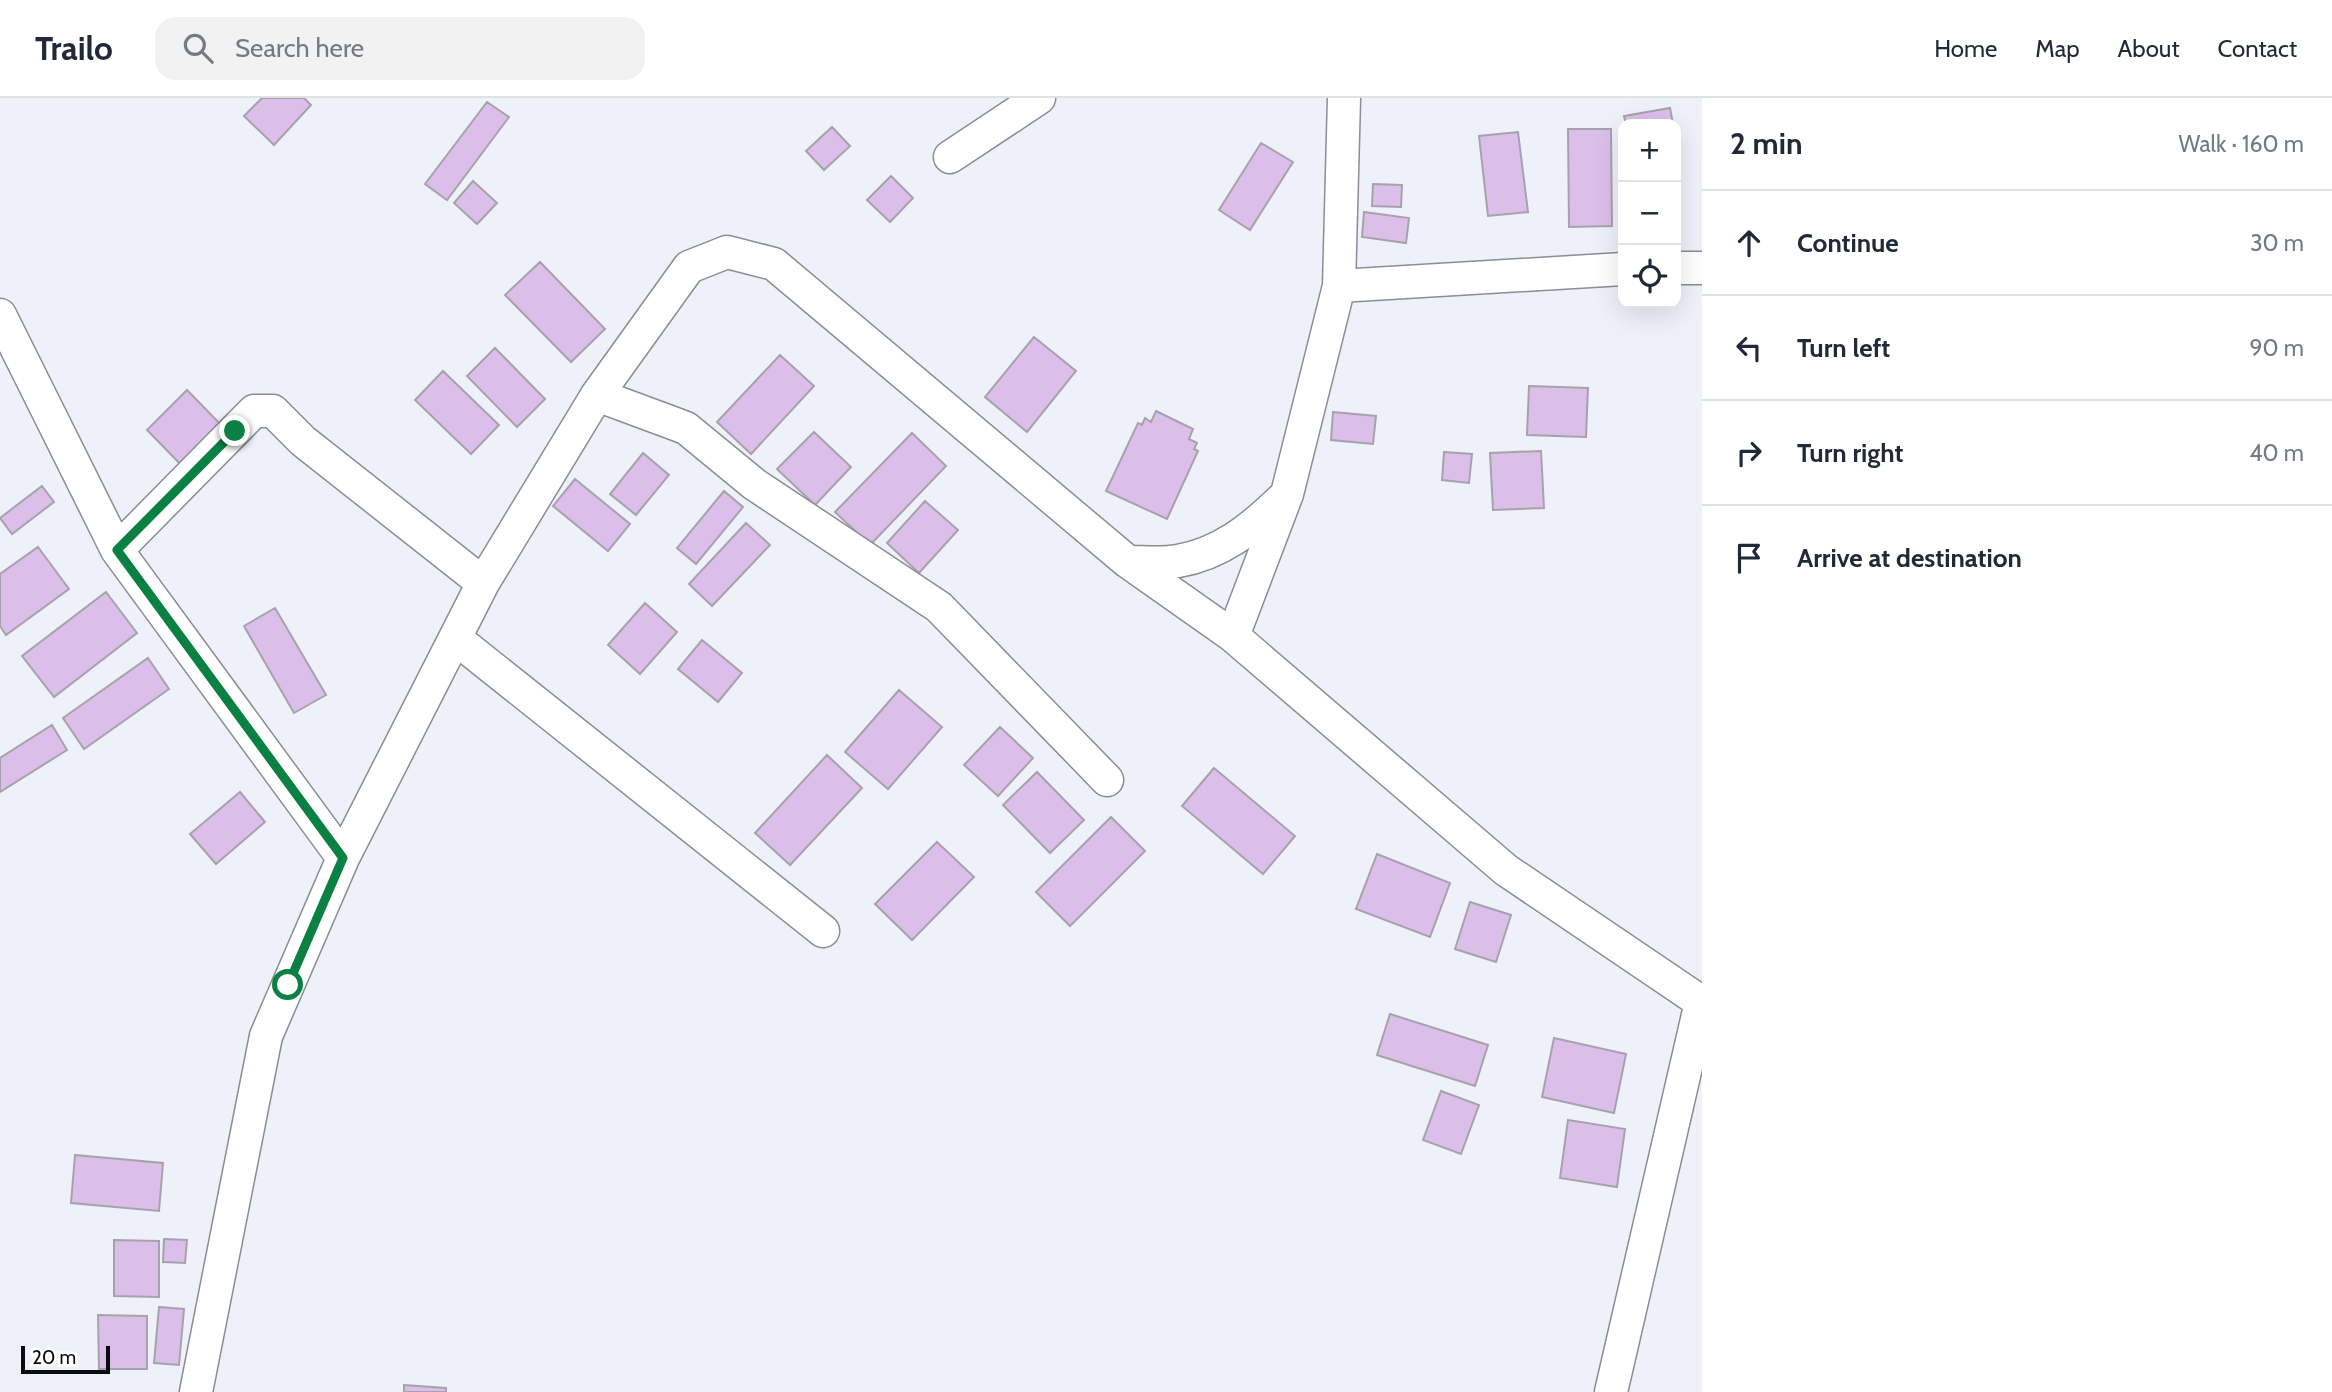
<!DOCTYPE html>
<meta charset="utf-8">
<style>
:root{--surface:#fff;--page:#f2f2f3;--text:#1f2937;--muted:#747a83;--line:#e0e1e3}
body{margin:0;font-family:Cabin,sans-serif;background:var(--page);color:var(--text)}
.controls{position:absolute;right:21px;top:21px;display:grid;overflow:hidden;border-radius:14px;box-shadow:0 7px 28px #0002}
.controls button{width:63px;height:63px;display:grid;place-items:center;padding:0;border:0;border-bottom:2px solid var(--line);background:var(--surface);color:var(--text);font:35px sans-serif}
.scale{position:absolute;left:21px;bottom:18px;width:89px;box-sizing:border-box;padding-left:7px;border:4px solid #0a0b0e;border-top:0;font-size:19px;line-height:24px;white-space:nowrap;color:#0a0b0e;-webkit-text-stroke:5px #fefefe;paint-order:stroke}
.stop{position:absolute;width:21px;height:21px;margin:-16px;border:5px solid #0b8043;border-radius:50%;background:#fff}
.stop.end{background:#0b8043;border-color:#fff;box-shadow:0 2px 7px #0008}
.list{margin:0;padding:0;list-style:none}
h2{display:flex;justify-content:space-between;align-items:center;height:91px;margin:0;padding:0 28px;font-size:30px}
h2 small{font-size:23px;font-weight:400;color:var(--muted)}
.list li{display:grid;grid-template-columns:46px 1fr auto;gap:21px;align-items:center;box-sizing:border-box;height:105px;padding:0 28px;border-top:2px solid var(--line)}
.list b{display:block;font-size:26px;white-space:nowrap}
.list em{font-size:23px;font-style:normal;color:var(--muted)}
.icon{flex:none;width:38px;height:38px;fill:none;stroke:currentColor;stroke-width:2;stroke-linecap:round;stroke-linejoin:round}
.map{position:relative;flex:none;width:1702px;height:1294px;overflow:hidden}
header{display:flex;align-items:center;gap:42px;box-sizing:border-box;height:98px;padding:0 35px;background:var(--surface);border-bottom:2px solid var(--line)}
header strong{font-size:33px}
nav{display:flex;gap:38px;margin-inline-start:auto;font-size:24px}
.search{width:490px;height:63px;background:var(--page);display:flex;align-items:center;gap:18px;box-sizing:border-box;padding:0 24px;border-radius:21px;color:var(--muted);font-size:26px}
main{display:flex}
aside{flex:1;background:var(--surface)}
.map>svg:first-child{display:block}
.building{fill:#dcbeea;stroke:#a7a2aa;stroke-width:2}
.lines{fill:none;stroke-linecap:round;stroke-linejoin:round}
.minor-casing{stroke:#8a8d95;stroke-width:35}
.minor{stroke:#fff;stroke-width:32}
.route{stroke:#0b8043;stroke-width:9}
</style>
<header>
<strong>Trailo</strong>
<div class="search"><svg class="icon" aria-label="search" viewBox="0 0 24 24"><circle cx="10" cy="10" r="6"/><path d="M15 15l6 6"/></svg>Search here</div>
<nav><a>Home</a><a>Map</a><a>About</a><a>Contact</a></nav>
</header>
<main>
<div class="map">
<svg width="1702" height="1294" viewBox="0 0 1702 1294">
<rect width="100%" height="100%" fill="#eef1fa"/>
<!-- building -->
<path class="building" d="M262,0h42l7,7 -37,40 -30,-29z
M487,4l22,15 -62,83 -22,-16z
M1670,10l3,16h-47l-2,-8z
M832,29l18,19 -26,24 -18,-19z
M1568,31h43l1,97 -43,1z
M1518,34l10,80 -40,4 -9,-80z
M1261,45l32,19 -43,68 -31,-20z
M891,78l22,22 -23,24 -23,-22z
M473,83l24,22 -20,21 -23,-21z
M1373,86l29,1 -1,22 -29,-1z
M1364,114l45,6 -3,25 -44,-6z
M540,164l65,67 -34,33 -66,-67z
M1034,239l42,34 -49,61 -42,-35z
M495,250l50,51 -28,28 -50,-51z
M780,257l34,31 -63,68 -34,-32z
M443,273l56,54 -28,29 -56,-54z
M1529,288l59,2 -2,49 -59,-2z
M187,292l41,42 -40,40 -41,-42z
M1156,313l37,18 -4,10 8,4 -3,6 4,2 -31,68 -61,-28 32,-68 4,2 3,-7 6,4z
M1333,314l43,4 -3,28 -42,-4z
M814,334l37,35 -36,38 -38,-36z
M912,335l34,33 -76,79 -35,-33z
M1541,353l3,57 -51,2 -3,-57z
M1444,354l28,2 -3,29 -27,-3z
M643,355l26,22 -33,40 -26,-21z
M575,381l55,45 -22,27 -55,-45z
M42,388l12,16 -42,32 -12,-16z
M724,393l19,16 -47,57 -19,-16z
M925,403l33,29 -39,43 -32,-30z
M746,425l24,22 -58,61 -23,-22z
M38,449l31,42 -63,46 -6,-9v-52z
M106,494l31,41 -83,64 -32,-41z
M645,505l32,29 -37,42 -32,-29z
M275,510l51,87 -32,18 -50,-87z
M702,542l40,33 -24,29 -40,-33z
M148,560l21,31 -85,60 -21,-31z
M899,592l43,37 -54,62 -43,-37z
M52,627l15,25 -67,42v-34z
M1000,629l33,31 -35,38 -34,-31z
M827,657l35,33 -72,77 -35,-32z
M1214,670l81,68 -32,38 -81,-68z
M1037,674l47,48 -34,33 -47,-48z
M240,694l25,30 -49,42 -26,-30z
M1111,719l34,34 -75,75 -34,-34z
M937,744l37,35 -62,63 -37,-36z
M1377,756l73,29 -20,54 -74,-28z
M1470,804l41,13 -15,47 -41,-13z
M1390,916l98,31 -13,41 -98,-31z
M1554,940l72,16 -12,59 -72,-16z
M1441,993l38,14 -18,49 -38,-14z
M1568,1022l57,9 -8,58 -57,-9z
M75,1057l88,8 -4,48 -88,-8z
M164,1141l23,1 -2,23 -22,-1z
M114,1142l45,1v56l-45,-1z
M159,1209l25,2 -5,56 -25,-2z
M98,1217l49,1v53h-48z
M404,1287l42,3v4h-42z"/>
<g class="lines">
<!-- minor casing -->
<g class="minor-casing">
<path id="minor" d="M950,59l89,-59
M1676,170h26
M1339,188l284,-17
M0,217l117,235 226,308
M597,297l89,33 68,56 185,123 168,173
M117,452l137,-139h19l30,30 180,142
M1128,464c16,0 34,2 50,-1 42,-7 73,-32 103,-61
M1233,538l54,-142 52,-208 5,-188
M455,540l368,293
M196,1294l70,-356 77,-178 140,-275 114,-188 92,-128 38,-15 47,12 354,298 105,74 273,234 195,132 -90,390"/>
</g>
<!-- minor -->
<use href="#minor" class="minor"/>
</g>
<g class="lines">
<!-- route -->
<path class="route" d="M235,333l-118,119 226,308 -55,127"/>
</g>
</svg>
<div class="controls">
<button>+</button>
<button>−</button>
<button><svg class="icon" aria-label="locate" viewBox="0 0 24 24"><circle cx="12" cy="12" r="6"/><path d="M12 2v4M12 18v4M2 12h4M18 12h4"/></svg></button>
</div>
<div class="scale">20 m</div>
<div class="stop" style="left:288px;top:887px"></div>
<div class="stop end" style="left:235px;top:333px"></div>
</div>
<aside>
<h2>2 min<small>Walk · 160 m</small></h2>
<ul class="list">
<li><svg class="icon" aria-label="ahead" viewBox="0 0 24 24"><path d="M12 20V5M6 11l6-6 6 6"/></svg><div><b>Continue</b></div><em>30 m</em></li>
<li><svg class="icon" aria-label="left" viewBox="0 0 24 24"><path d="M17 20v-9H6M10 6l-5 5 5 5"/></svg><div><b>Turn left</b></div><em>90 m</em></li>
<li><svg class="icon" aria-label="right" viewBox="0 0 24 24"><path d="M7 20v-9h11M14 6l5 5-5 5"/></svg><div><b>Turn right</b></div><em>40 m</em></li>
<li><svg class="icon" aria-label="arrive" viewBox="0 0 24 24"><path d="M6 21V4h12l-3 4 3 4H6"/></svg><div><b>Arrive at destination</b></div></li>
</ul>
</aside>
</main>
